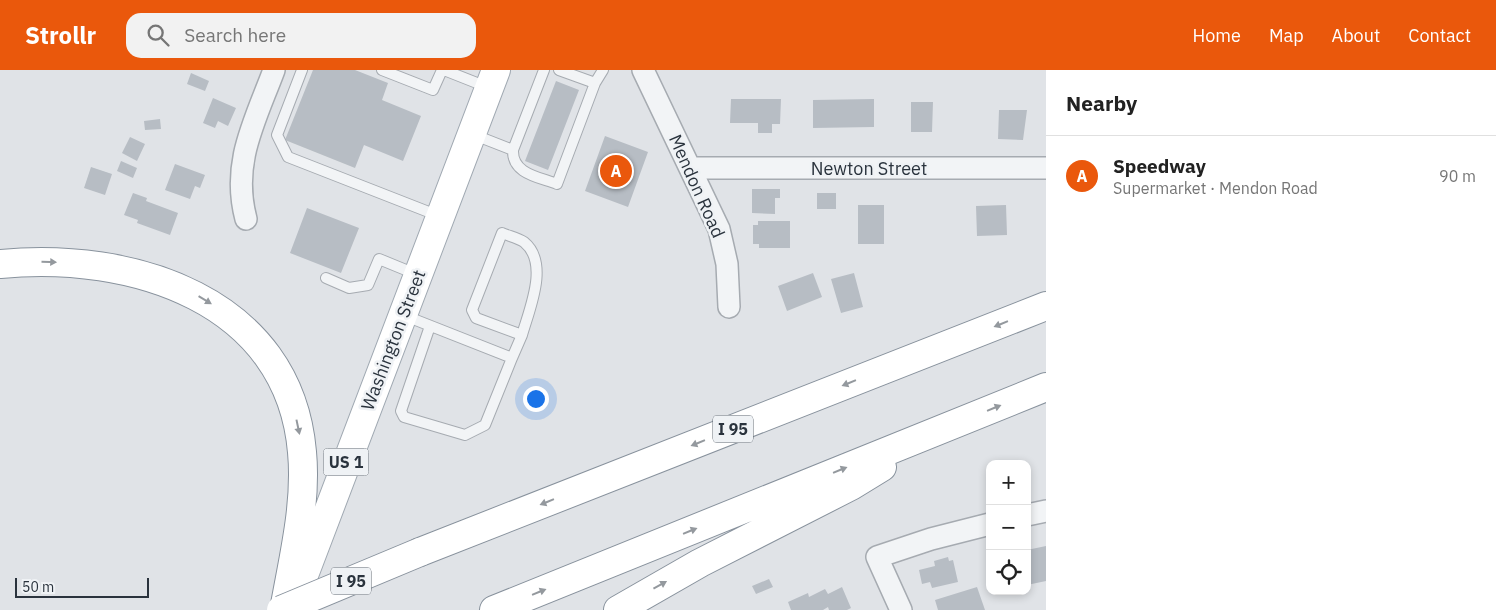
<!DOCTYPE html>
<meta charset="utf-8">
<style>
:root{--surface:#fff;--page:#f2f2f2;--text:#222;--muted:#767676;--line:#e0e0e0;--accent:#ea580c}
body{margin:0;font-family:"IBM Plex Sans",sans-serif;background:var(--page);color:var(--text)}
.controls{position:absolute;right:15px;bottom:15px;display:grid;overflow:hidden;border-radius:10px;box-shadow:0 2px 8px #0003}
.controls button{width:45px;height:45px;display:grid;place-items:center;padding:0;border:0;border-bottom:1px solid var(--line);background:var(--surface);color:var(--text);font:25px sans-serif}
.scale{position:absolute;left:15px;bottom:12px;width:134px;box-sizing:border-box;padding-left:5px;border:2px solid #2a333d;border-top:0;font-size:14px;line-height:18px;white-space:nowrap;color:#2a333d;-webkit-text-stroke:4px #eff2f5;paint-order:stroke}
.you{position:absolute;left:535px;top:328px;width:18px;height:18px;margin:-12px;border:4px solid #fff;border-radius:50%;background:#1a73e8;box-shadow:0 0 0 8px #1a73e833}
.badge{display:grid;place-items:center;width:32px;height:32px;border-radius:50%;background:var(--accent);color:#fff;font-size:16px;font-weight:700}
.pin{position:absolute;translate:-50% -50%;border:2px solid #fff;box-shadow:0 1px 5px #0006}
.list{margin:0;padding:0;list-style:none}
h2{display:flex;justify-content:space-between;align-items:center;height:65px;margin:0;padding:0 20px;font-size:21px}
h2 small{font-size:16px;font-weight:400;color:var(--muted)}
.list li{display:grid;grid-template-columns:32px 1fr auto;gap:15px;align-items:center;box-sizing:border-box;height:80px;padding:0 20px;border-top:1px solid var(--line)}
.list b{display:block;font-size:19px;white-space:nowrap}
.list p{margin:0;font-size:16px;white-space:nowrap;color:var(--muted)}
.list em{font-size:16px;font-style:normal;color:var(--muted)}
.icon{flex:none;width:28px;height:28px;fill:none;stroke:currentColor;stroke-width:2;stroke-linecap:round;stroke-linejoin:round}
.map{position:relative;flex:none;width:1046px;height:540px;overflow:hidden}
header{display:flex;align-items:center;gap:30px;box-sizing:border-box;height:70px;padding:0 25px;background:var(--accent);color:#fff}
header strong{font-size:24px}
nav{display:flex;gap:28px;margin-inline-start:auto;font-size:18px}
.search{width:350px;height:45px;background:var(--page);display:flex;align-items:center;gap:12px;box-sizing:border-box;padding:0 18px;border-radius:15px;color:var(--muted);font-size:19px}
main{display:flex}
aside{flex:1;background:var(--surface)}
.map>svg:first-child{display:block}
.building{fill:#b7bdc4}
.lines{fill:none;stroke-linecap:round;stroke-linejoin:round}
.service-casing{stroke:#a6abb1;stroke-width:12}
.minor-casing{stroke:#a6abb1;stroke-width:24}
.primary-casing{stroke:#a0a9b2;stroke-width:30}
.motorway-casing{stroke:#88929d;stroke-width:30}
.service{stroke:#f2f4f6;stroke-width:10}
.minor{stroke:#f2f4f6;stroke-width:21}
.primary{stroke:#fff;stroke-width:28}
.motorway{stroke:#fff;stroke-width:28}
.motorway-bridge-casing{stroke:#88929d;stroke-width:30;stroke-linecap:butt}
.motorway-bridge{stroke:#fff;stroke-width:28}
.oneway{fill:#94999e}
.labels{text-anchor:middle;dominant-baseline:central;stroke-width:5;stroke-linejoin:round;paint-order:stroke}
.shield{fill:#eff2f5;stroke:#656c74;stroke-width:1}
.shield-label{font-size:16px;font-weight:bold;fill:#2a333d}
.street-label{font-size:18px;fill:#2a333d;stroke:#eff2f5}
</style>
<header>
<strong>Strollr</strong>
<div class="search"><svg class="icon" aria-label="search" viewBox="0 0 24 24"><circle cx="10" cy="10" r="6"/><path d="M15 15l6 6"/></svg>Search here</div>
<nav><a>Home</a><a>Map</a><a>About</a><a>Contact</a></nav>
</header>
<main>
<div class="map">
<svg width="1046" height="540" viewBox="0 0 1046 540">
<rect width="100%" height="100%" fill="#e0e3e7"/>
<!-- building -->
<path class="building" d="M313,0h42l33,13 -6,17 39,16 -18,45 -39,-16 -9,23 -70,-28z
M191,3l18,8 -4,10 -18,-7z
M556,11l23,9 -31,80 -23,-9z
M213,28l23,10 -8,18 -10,-5 -3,7 -12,-5z
M731,29h50l-1,25h-8v9h-14v-10h-28z
M874,29v28l-61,1v-28z
M911,32h22l-1,30h-21z
M999,40h28l-4,30 -25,-1z
M160,49l1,10 -16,1 -1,-9z
M605,66l43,16 -20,55 -43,-16z
M130,67l15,7 -8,17 -15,-8z
M121,91l16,7 -4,10 -16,-7z
M175,94l30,11 -5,13 -5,-2 -5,13 -25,-9z
M91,97l21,7 -7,21 -21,-7z
M752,119h28v9h-5v16l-23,-1z
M133,123l14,5 -1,3 32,12 -8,22 -33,-12 1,-3 -14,-5z
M817,123h19v16h-19z
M858,135h26v39h-26z
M1006,135l1,30 -30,1 -1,-30z
M307,138l52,20 -18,45 -51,-20z
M758,151h32v27h-31v-4h-6v-19h5z
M813,203l9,24 -35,14 -9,-25z
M854,203l9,34 -22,6 -10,-34z
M1046,476v35l-19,4v-35z
M948,487l1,4 4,-1 5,22 -26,6 -2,-6 -8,2 -3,-14 16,-4 -1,-5z
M769,509l4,8 -17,7 -4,-8z
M842,517l9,21 -4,2h-18l-1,-3 -5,3h-32l-3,-8 20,-9 1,4 16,-8 3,5z
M977,517l8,23h-47l-3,-10z"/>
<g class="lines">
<!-- service casing -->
<g class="service-casing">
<path id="service" d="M302,0l-25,65 11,22 151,59
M382,0l51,20 9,-20
M444,0l43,17
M559,0l36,13 8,-13
M472,64l41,16 31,-80
M513,80c-1,24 26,27 44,34l38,-101
M326,208l23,10 19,-3 11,-26 39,16
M403,245l109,43 10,-23 -46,-17 -4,-8 30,-77c7,3 16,5 22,9 26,21 5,68 -2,93
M430,256l-29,85 3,6 61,18 20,-10 27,-67"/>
</g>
<!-- minor casing -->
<g class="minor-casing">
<path id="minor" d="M643,0l76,159 8,35 2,43
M691,98h355
M246,149c-15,-56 9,-98 28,-149
M1027,445l19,-4
M901,540l-24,-53 54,-18 59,-15"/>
</g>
<!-- primary casing -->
<g class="primary-casing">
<path id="primary" d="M293,534l203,-534"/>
</g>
<!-- motorway casing -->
<g class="motorway-casing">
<path id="motorway" d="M0,194c131,-13 289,35 302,188 5,52 -9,107 -18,158
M420,482l626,-246
M494,540l552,-223
M618,540l82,-47 151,-77 31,-19"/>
</g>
<!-- service -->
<use href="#service" class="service"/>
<!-- minor -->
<use href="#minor" class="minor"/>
<!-- primary -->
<use href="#primary" class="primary"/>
<!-- motorway -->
<use href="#motorway" class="motorway"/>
<!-- motorway-bridge casing -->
<g class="motorway-bridge-casing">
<path id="motorway-bridge" d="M281,540l139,-58"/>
</g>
<!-- motorway-bridge -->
<use href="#motorway-bridge" class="motorway-bridge"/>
</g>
<!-- one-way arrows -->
<defs><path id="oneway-solid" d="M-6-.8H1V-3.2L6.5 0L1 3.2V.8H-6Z" transform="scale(1.25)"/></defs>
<g class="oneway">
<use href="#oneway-solid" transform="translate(49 192) rotate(2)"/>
<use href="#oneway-solid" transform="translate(205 230) rotate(31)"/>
<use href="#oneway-solid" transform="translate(1001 254) rotate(158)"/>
<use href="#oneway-solid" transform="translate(849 313) rotate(158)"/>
<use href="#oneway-solid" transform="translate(994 338) rotate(-22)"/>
<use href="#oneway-solid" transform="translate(298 357) rotate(78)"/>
<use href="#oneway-solid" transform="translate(698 373) rotate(158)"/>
<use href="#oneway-solid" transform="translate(840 400) rotate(-22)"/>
<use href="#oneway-solid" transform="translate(547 432) rotate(158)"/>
<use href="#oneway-solid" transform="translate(690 461) rotate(-22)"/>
<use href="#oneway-solid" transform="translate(660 515) rotate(-29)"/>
<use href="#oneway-solid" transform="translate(539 522) rotate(-22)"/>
</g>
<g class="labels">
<!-- shield labels -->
<g class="shield">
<rect x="713" y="345.5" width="40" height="27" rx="4"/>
<rect x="323.5" y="378.5" width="45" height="27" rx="4"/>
<rect x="331" y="497.5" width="40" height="27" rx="4"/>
</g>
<g class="shield-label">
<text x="733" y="359">I 95</text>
<text x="346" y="392">US 1</text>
<text x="351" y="511">I 95</text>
</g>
<!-- street labels -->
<g class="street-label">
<text x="869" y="98">Newton Street</text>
<text transform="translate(697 116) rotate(66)">Mendon Road</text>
<text transform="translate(393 270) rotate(-69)">Washington Street</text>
</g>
</g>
</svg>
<div class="controls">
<button>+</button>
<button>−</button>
<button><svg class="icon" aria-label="locate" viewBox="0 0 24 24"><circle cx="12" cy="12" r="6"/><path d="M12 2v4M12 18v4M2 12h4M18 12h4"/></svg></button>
</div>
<div class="scale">50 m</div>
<div class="you"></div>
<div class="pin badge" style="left:616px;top:101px">A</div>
</div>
<aside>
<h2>Nearby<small></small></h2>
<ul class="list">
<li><span class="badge">A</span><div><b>Speedway</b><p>Supermarket · Mendon Road</p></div><em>90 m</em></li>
</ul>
</aside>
</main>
